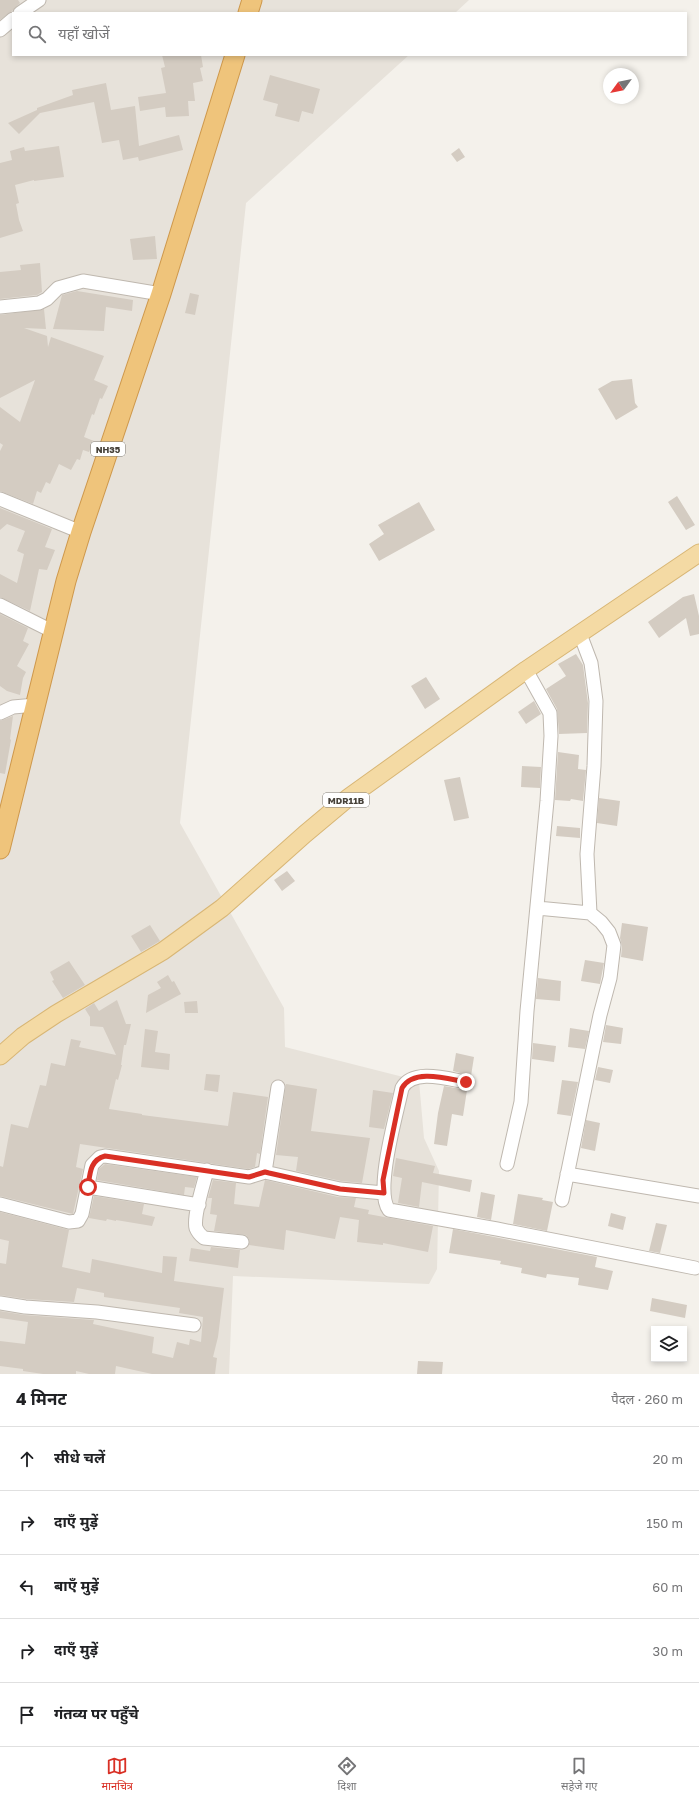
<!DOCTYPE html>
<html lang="hi">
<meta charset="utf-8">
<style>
:root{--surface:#fff;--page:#f6f6f6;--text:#202124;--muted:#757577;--line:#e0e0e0;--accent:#d93025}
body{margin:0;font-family:"Golos Text","Noto Sans Devanagari",sans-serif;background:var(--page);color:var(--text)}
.controls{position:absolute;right:12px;bottom:12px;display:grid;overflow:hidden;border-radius:0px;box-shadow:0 2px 6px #0003}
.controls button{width:36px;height:36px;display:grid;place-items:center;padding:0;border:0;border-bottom:1px solid var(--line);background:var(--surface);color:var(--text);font:20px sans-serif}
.compass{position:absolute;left:603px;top:68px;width:36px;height:36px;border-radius:50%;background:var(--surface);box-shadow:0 2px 6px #0003;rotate:237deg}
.stop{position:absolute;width:12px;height:12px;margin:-9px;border:3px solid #d93025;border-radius:50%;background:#fff}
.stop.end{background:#d93025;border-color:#fff;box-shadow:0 1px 4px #0008}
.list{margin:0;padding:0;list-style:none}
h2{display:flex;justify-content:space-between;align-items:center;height:52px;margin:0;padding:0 16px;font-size:17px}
h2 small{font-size:13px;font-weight:400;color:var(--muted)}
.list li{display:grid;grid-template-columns:26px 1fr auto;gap:12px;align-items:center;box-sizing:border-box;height:64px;padding:0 16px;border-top:1px solid var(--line)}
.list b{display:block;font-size:15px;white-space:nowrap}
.list em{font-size:13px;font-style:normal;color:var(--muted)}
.icon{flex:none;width:22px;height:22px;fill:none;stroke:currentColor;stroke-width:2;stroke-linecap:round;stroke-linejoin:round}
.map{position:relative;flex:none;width:699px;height:1374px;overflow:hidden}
.search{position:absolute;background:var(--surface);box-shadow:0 2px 6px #0003;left:12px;right:12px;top:12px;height:44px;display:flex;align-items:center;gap:10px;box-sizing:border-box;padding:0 14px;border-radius:0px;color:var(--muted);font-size:15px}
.sheet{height:372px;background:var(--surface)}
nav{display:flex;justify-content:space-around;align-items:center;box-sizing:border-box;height:56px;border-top:1px solid var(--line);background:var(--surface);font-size:11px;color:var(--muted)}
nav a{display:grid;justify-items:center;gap:2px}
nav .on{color:var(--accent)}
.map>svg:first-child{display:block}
.residential{fill:#e7e2da}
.building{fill:#d4ccc2}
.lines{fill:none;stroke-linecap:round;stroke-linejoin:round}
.minor-casing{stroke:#bfb8af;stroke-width:15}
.major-casing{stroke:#d8b675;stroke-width:19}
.highway-casing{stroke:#ce984c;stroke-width:21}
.minor{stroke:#fff;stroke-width:13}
.major{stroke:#f4daa4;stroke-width:17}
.highway{stroke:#efc47b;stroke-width:19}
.route{stroke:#d93025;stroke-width:5}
.labels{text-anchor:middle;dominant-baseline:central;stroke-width:3;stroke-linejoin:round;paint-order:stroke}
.shield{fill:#fff;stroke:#7e7b75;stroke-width:1}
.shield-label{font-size:9px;font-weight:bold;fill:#47423a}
</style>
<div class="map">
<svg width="699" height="1374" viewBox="0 0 699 1374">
<rect width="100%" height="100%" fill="#f4f1eb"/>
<!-- residential -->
<path class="residential" d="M0,0h469l-14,13h-442v42h396l-163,148 -66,620 104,185 1,39 134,34 5,57 15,33 -2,98 -8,15 -196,-8 -4,98h-229z"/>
<!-- building -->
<path class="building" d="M0,0h18l2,3 -8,8 -12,9z
M162,55h39l2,12 -3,1 3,13 -10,2 2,18h-7l1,15 -23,1 -1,-10 -25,4 -2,-14 28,-4 -5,-25 4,-1z
M270,75l50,14 -7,25 -11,-3 -3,11 -24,-6 3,-12 -15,-4z
M106,83l5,27 24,-4 4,40 40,-11 4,15 -44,11 -1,-4 -15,3 -4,-20 -17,3 -8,-41 -54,11 -21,21 -11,-11 29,-13v-2l36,-13 -1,-5z
M59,146l5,31 -30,4v-1l-19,5 4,18 -3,1 3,16 4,11 -23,7v-75l12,-3 -2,-9 14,-4 1,4z
M459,148l6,9 -8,5 -6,-8z
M155,236l2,23 -24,1 -3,-21z
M40,263l2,29 -5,3 -37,4v-27l21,-2 -1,-5z
M77,291l56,9 -1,11 -26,-4 -2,24 -51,-2 9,-34z
M190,293l9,2 -4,20 -10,-2z
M44,309l2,20 -22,-1 23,8 1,11 3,-10 53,19 -10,24 14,6 -6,13 -2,-1 -6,17 -2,-1 -8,23 10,4 -5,11 -6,-2 -3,10 -3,-1 -6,11 -12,-6 -9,20 -4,-2 -5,11 -4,-2 -4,13 -33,-13v-40l3,-6 -3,-2v-36l20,15 15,-42 -35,18v-83z
M632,379l3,24 3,4 -22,13 -18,-31 14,-8z
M677,496l18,29 -9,5 -18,-28z
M419,502l16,28 -56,31 -10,-17 15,-10 -6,-9z
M0,508l52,21 -7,18 10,3 -8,20 -8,-1 -9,42 -30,-14v-23l17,9 7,-29 -7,-3 8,-20 -18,-7 -7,6z
M694,594l5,22v18l-9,2 -4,-18 -27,20 -11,-16 35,-25z
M0,614l28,14 -5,13 6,3 -12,22 9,6 -3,6 -3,17 -13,-4 -7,-5z
M576,654l7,11 5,38 -1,30 -28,1 -2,-25 -11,-20 20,-13 -8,-12z
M426,677l14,22 -15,10 -14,-23z
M534,701l7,13 -15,10 -8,-12z
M13,716l-3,23 1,1 -6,34 -5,-1v-52z
M558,752l21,3 -1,14 8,1 -3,31 -12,-2 -1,2 -15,-1z
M522,766l19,1 -1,21 -19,-1z
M460,777l9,41 -15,3 -10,-41z
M599,798l21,3 -3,25 -20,-3z
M557,826l23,2v10l-24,-2z
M287,871l8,10 -13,10 -8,-11z
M622,923l26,4 -5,34 -22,-4 1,-11 -2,-8z
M150,925l10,16 -19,11 -10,-16z
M585,960l19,3 -4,21 -19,-3z
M69,961l16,24 -22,13 -11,-17 2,-1 -4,-8z
M168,975l4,7 2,-1 7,13 -35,19 2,-18 13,-7 -4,-6z
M538,978l23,3 -1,20 -24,-2z
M117,1000l9,24h5l-5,21h-2l-3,20h1l-4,15 -2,-1 -7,30 33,5v1l86,11 5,-34 35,5 -8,57 -3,-1 -2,14 -7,2 -168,-25 -4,23 7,2 -10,45 -73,-18v-30l3,1 8,-43 17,4 12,-43 6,1 5,-23 14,3 6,-27 10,2 -2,6 37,8 -13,-28 -13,-1v-9l-5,-8 9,-6 5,8z
M197,1001l1,12h-13l-1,-11z
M606,1025l17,3 -2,16 -18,-2z
M570,1028l19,3 -4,18 -17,-2z
M145,1029l13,2 -3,21 15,2 -1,16 -28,-3z
M533,1043l23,3 -2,16 -22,-3z
M456,1053l18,4 -3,19 -18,-5z
M598,1067l15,3 -3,13 -15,-3z
M206,1074l14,1 -2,17 -14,-2z
M562,1080l16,2 -7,34 -14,-2z
M286,1084l31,5 -6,42 59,7 -8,45 -21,-2 -45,-10 2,-14 -22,-2z
M444,1086l23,4 -4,26 -11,-2 -5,32 -13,-2 4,-31z
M373,1090l20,3 -9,36 -15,-2z
M586,1120l14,3 -5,28 -14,-3z
M396,1158l39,8 -2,7 39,7 -2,12 -48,-10 -3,25 -21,-4 4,-25 -9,-2z
M105,1164l92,13 -3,11 -9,-1 -1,8 -87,-15 2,-11z
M213,1180l23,3 -2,21 25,3 6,-27 73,17 18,1 -2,9 15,3 -1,4 65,12 -5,26 -45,-9v2l-26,-3 2,-22 -19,-3 -5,22 -49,-9 -2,20 -35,-5v-6l-3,-4 -32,-4 3,-16 -7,-1 2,-16h-4z
M481,1192l14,3 -4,25 -14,-3z
M518,1194l25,4 -1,2 11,2 -6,29 -34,-7z
M94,1196l50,8 -2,10 13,3 -3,9 -36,-6v1l-9,-2 -1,2 -17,-3z
M0,1212l69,18 -7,37 28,6 2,-14 70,14 1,-17 14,1 -3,24 50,7 -6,49 -5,20 4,1 -2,16h-63l-36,-8 -1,8h-26l-13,-3v3h-33l-20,-3v-2l-23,-3v-25l25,3 3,-22 -28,-4v-7l24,4 70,5 -1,4 61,13 -2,16 21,5 4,-16 12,3 1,-6 11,3 2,-25 -24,-4 1,-5 -76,-11v-4l-27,-5 -3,14 -48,-3 -26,-4v-32l6,1 3,-23 -9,-2z
M611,1213l15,4 -3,13 -15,-4z
M656,1223l11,2 -7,28 -11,-2z
M453,1229l144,28 -2,10 18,4 -5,19 -30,-5 1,-7 -32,-4 -1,4 -25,-5 1,-5 -22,-4 1,-3 -52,-8z
M211,1247l29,3 -2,18 -49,-7 2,-13 19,3z
M652,1298l35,7 -2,13 -35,-7z
M418,1361l25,1 -1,12h-25z"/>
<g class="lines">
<!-- minor casing -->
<g class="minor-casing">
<path id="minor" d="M20,13l19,-13
M0,30l13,-11
M0,307l39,-4 8,-4 11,-11 25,-7 78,13
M0,499l81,33
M0,605l54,27
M580,634l11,29 5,38 -2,65 -7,88 3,59
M0,713l13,-6 23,-2
M537,908l53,5 11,9 8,10 5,13 -4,33 -10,37 -38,185
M466,1082c-18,-3 -53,-14 -64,6 -5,25 -28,103 -13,122l108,19 198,39
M507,1164l14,-62 6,-91 20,-210 4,-65 -1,-23 -24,-43
M207,1170c-3,13 -14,46 -11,58 2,5 4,7 8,10l38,4
M265,1172l13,-85
M567,1174l132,22
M88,1187l111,18
M0,1204l69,18 9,-1 4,-7 10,-49 8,-8 5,-1 144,21 16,-5 4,1 71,16 44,4
M0,1303l25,4 72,5 97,13"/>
</g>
<!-- major casing -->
<g class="major-casing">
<path id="major" d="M0,1056l23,-20 33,-22 107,-63 22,-16 37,-27 83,-74 43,-36 178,-128 173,-117"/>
</g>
<!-- highway casing -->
<g class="highway-casing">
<path id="highway" d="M248,13l4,-13
M0,849l66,-268 15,-49 80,-238 74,-239"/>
</g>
<!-- minor -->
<use href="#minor" class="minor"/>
<!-- major -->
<use href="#major" class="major"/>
<!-- highway -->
<use href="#highway" class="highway"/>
</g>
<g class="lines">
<!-- route -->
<path class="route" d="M88,1187c2,-14 2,-27 17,-31l144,21 16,-5 4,1 71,16 44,4 -1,-13 19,-92c12,-20 46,-9 64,-6"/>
</g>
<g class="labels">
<!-- shield labels -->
<g class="shield">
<rect x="91" y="442" width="34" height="14" rx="3"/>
<rect x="323" y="793" width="46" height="14" rx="3"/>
</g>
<g class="shield-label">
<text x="108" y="449">NH35</text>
<text x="346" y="800">MDR11B</text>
</g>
</g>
</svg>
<div class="controls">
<button><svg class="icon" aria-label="layers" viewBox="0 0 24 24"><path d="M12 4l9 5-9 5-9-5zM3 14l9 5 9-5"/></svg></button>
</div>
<svg class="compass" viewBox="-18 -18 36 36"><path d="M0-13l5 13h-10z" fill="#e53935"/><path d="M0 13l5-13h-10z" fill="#757577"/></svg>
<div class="stop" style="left:88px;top:1187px"></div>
<div class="stop end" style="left:466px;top:1082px"></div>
<div class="search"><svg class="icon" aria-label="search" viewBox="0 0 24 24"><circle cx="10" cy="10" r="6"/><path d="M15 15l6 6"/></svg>यहाँ खोजें</div>
</div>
<section class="sheet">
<h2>4 मिनट<small>पैदल · 260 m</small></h2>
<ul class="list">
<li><svg class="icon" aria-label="ahead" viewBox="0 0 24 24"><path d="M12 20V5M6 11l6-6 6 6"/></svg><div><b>सीधे चलें</b></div><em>20 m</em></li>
<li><svg class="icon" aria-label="right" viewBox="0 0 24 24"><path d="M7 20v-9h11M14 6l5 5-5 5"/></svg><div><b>दाएँ मुड़ें</b></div><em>150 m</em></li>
<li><svg class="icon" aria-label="left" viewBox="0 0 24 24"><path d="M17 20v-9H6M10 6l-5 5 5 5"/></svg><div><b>बाएँ मुड़ें</b></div><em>60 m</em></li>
<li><svg class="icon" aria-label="right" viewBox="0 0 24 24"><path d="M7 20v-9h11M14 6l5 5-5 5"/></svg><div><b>दाएँ मुड़ें</b></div><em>30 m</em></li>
<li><svg class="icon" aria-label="arrive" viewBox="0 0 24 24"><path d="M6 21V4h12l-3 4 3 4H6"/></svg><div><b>गंतव्य पर पहुँचे</b></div></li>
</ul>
</section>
<nav>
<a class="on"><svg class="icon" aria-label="map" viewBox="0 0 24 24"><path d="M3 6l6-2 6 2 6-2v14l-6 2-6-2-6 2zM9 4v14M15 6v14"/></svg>मानचित्र</a>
<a><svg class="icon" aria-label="directions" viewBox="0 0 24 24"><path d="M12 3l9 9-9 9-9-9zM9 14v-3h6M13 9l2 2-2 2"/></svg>दिशा</a>
<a><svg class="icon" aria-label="saved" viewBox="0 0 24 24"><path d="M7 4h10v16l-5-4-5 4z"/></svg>सहेजे गए</a>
</nav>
